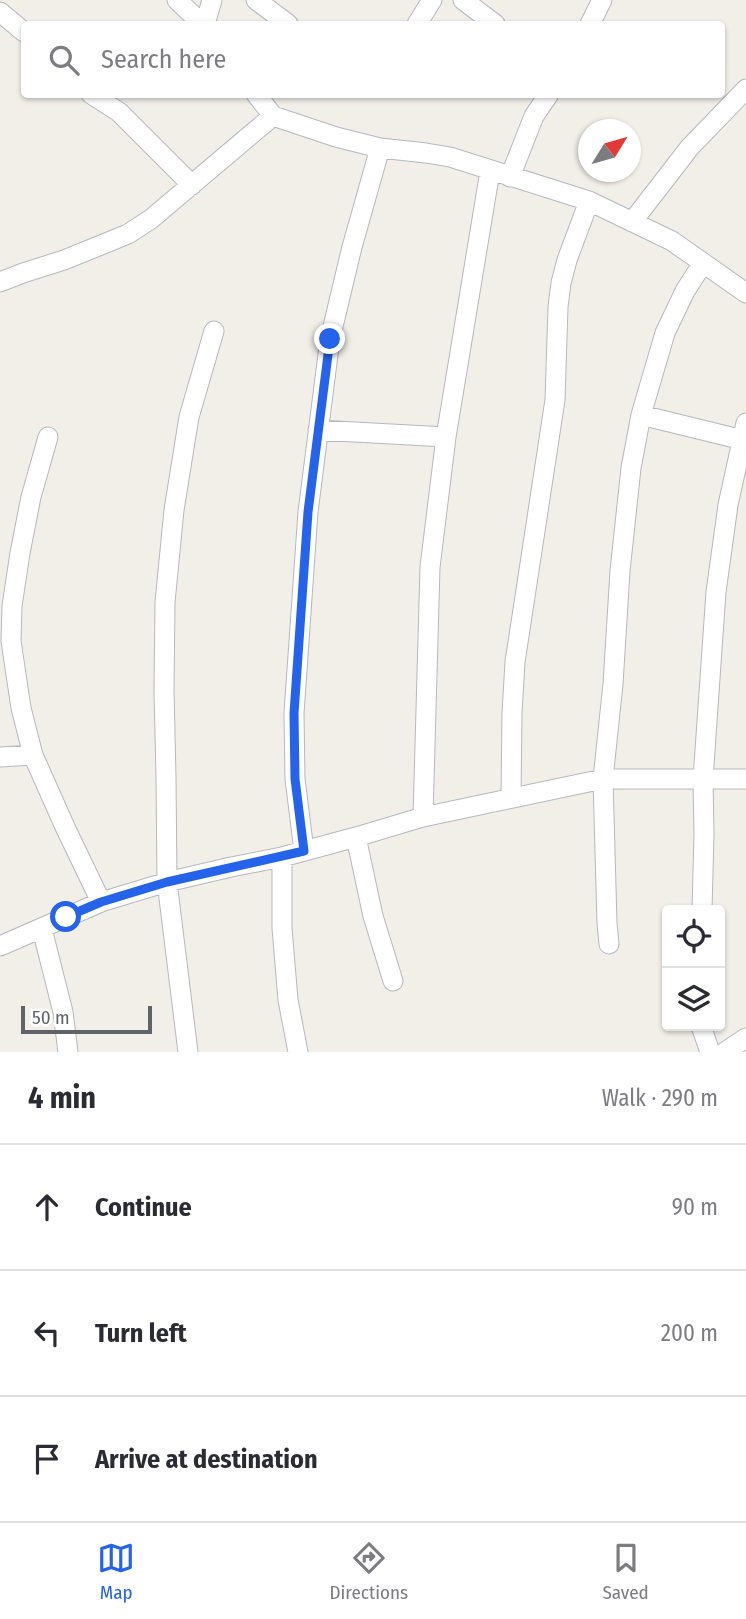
<!DOCTYPE html>
<meta charset="utf-8">
<style>
:root{--surface:#fff;--page:#f7f7f7;--text:#2b2b33;--muted:#7c7c81;--line:#e1e1e2;--accent:#2563eb}
body{margin:0;font-family:"Fira Sans Condensed",sans-serif;background:var(--page);color:var(--text)}
.controls{position:absolute;right:21px;bottom:21px;display:grid;overflow:hidden;border-radius:7px;box-shadow:0 2px 5px #0004}
.controls button{width:63px;height:63px;display:grid;place-items:center;padding:0;border:0;border-bottom:2px solid var(--line);background:var(--surface);color:var(--text);font:35px sans-serif}
.compass{position:absolute;left:578px;top:119px;width:63px;height:63px;border-radius:50%;background:var(--surface);box-shadow:0 2px 5px #0004;rotate:53deg}
.scale{position:absolute;left:21px;bottom:18px;width:131px;box-sizing:border-box;padding-left:7px;border:4px solid #5f6368;border-top:0;font-size:19px;line-height:24px;white-space:nowrap;color:#5f6368;-webkit-text-stroke:5px #fff;paint-order:stroke}
.stop{position:absolute;width:21px;height:21px;margin:-16px;border:5px solid #2563eb;border-radius:50%;background:#fff}
.stop.end{background:#2563eb;border-color:#fff;box-shadow:0 2px 7px #0008}
.list{margin:0;padding:0;list-style:none}
h2{display:flex;justify-content:space-between;align-items:center;height:91px;margin:0;padding:0 28px;font-size:30px}
h2 small{font-size:23px;font-weight:400;color:var(--muted)}
.list li{display:grid;grid-template-columns:46px 1fr auto;gap:21px;align-items:center;box-sizing:border-box;height:126px;padding:0 28px;border-top:2px solid var(--line)}
.list b{display:block;font-size:26px;white-space:nowrap}
.list em{font-size:23px;font-style:normal;color:var(--muted)}
.icon{flex:none;width:38px;height:38px;fill:none;stroke:currentColor;stroke-width:2;stroke-linecap:round;stroke-linejoin:round}
.map{position:relative;flex:none;width:746px;height:1052px;overflow:hidden}
.search{position:absolute;background:var(--surface);box-shadow:0 2px 5px #0004;left:21px;right:21px;top:21px;height:77px;display:flex;align-items:center;gap:18px;box-sizing:border-box;padding:0 24px;border-radius:7px;color:var(--muted);font-size:26px}
.sheet{height:469px;background:var(--surface)}
nav{display:flex;justify-content:space-around;align-items:center;box-sizing:border-box;height:98px;border-top:2px solid var(--line);background:var(--surface);font-size:19px;color:var(--muted)}
nav a{display:grid;justify-items:center;gap:4px}
nav .on{color:var(--accent)}
.map>svg:first-child{display:block}
.lines{fill:none;stroke-linecap:round;stroke-linejoin:round}
.minor-casing{stroke:#b5b8bc;stroke-width:21}
.minor{stroke:#fff;stroke-width:19}
.route{stroke:#2563eb;stroke-width:9}
</style>
<div class="map">
<svg width="746" height="1052" viewBox="0 0 746 1052">
<rect width="100%" height="100%" fill="#f1efe8"/>
<g class="lines">
<!-- minor casing -->
<g class="minor-casing">
<path id="minor" d="M177,0l25,24
M256,0l32,24
M463,0l32,24
M0,12l24,20
M205,24l7,-24
M417,24l15,-24
M590,24l12,-24
M91,94l28,18 73,73
M256,94l17,22 63,21 44,11 46,5 24,4 139,44 83,40 74,52
M510,177l24,-61 15,-22
M632,222l58,-75 56,-58
M0,282l23,-9 41,-13 64,-26 23,-15 122,-103
M641,415l102,25
M318,430l128,7
M48,437l-17,60 -11,56 -8,53 -1,35 10,67 12,47 32,72 36,75
M0,757l33,-2
M511,798l1,-85 3,-51 40,-262 3,-93 3,-24 6,-23 22,-59
M423,817l7,-250 16,-130 44,-266
M356,837l17,79 20,65
M304,851l-9,-72 -1,-66 14,-201 22,-173 22,-92 28,-99
M282,857v71l6,72 10,52
M702,910l2,-76 -1,-55 13,-187 12,-87 18,-82
M42,929l21,83 5,40
M609,944l-2,-21 -4,-144 10,-95 7,-113 11,-103 10,-53 24,-82 20,-42 18,-28
M0,946l101,-44 66,-20 64,-15 51,-10 74,-20 67,-20 180,-38h143
M701,1026l9,26
M188,1052l-21,-170 -1,-105 -2,-86 1,-89 9,-92 15,-93 25,-86
M725,1052l21,-14"/>
</g>
<!-- minor -->
<use href="#minor" class="minor"/>
</g>
<g class="lines">
<!-- route -->
<path class="route" d="M66,917l35,-15 66,-20 137,-31 -9,-72 -1,-66 14,-201 22,-173"/>
</g>
</svg>
<div class="controls">
<button><svg class="icon" aria-label="locate" viewBox="0 0 24 24"><circle cx="12" cy="12" r="6"/><path d="M12 2v4M12 18v4M2 12h4M18 12h4"/></svg></button>
<button><svg class="icon" aria-label="layers" viewBox="0 0 24 24"><path d="M12 4l9 5-9 5-9-5zM3 14l9 5 9-5"/></svg></button>
</div>
<svg class="compass" viewBox="-18 -18 36 36"><path d="M0-13l5 13h-10z" fill="#e53935"/><path d="M0 13l5-13h-10z" fill="#7c7c81"/></svg>
<div class="scale">50 m</div>
<div class="stop" style="left:66px;top:917px"></div>
<div class="stop end" style="left:330px;top:339px"></div>
<div class="search"><svg class="icon" aria-label="search" viewBox="0 0 24 24"><circle cx="10" cy="10" r="6"/><path d="M15 15l6 6"/></svg>Search here</div>
</div>
<section class="sheet">
<h2>4 min<small>Walk · 290 m</small></h2>
<ul class="list">
<li><svg class="icon" aria-label="ahead" viewBox="0 0 24 24"><path d="M12 20V5M6 11l6-6 6 6"/></svg><div><b>Continue</b></div><em>90 m</em></li>
<li><svg class="icon" aria-label="left" viewBox="0 0 24 24"><path d="M17 20v-9H6M10 6l-5 5 5 5"/></svg><div><b>Turn left</b></div><em>200 m</em></li>
<li><svg class="icon" aria-label="arrive" viewBox="0 0 24 24"><path d="M6 21V4h12l-3 4 3 4H6"/></svg><div><b>Arrive at destination</b></div></li>
</ul>
</section>
<nav>
<a class="on"><svg class="icon" aria-label="map" viewBox="0 0 24 24"><path d="M3 6l6-2 6 2 6-2v14l-6 2-6-2-6 2zM9 4v14M15 6v14"/></svg>Map</a>
<a><svg class="icon" aria-label="directions" viewBox="0 0 24 24"><path d="M12 3l9 9-9 9-9-9zM9 14v-3h6M13 9l2 2-2 2"/></svg>Directions</a>
<a><svg class="icon" aria-label="saved" viewBox="0 0 24 24"><path d="M7 4h10v16l-5-4-5 4z"/></svg>Saved</a>
</nav>
